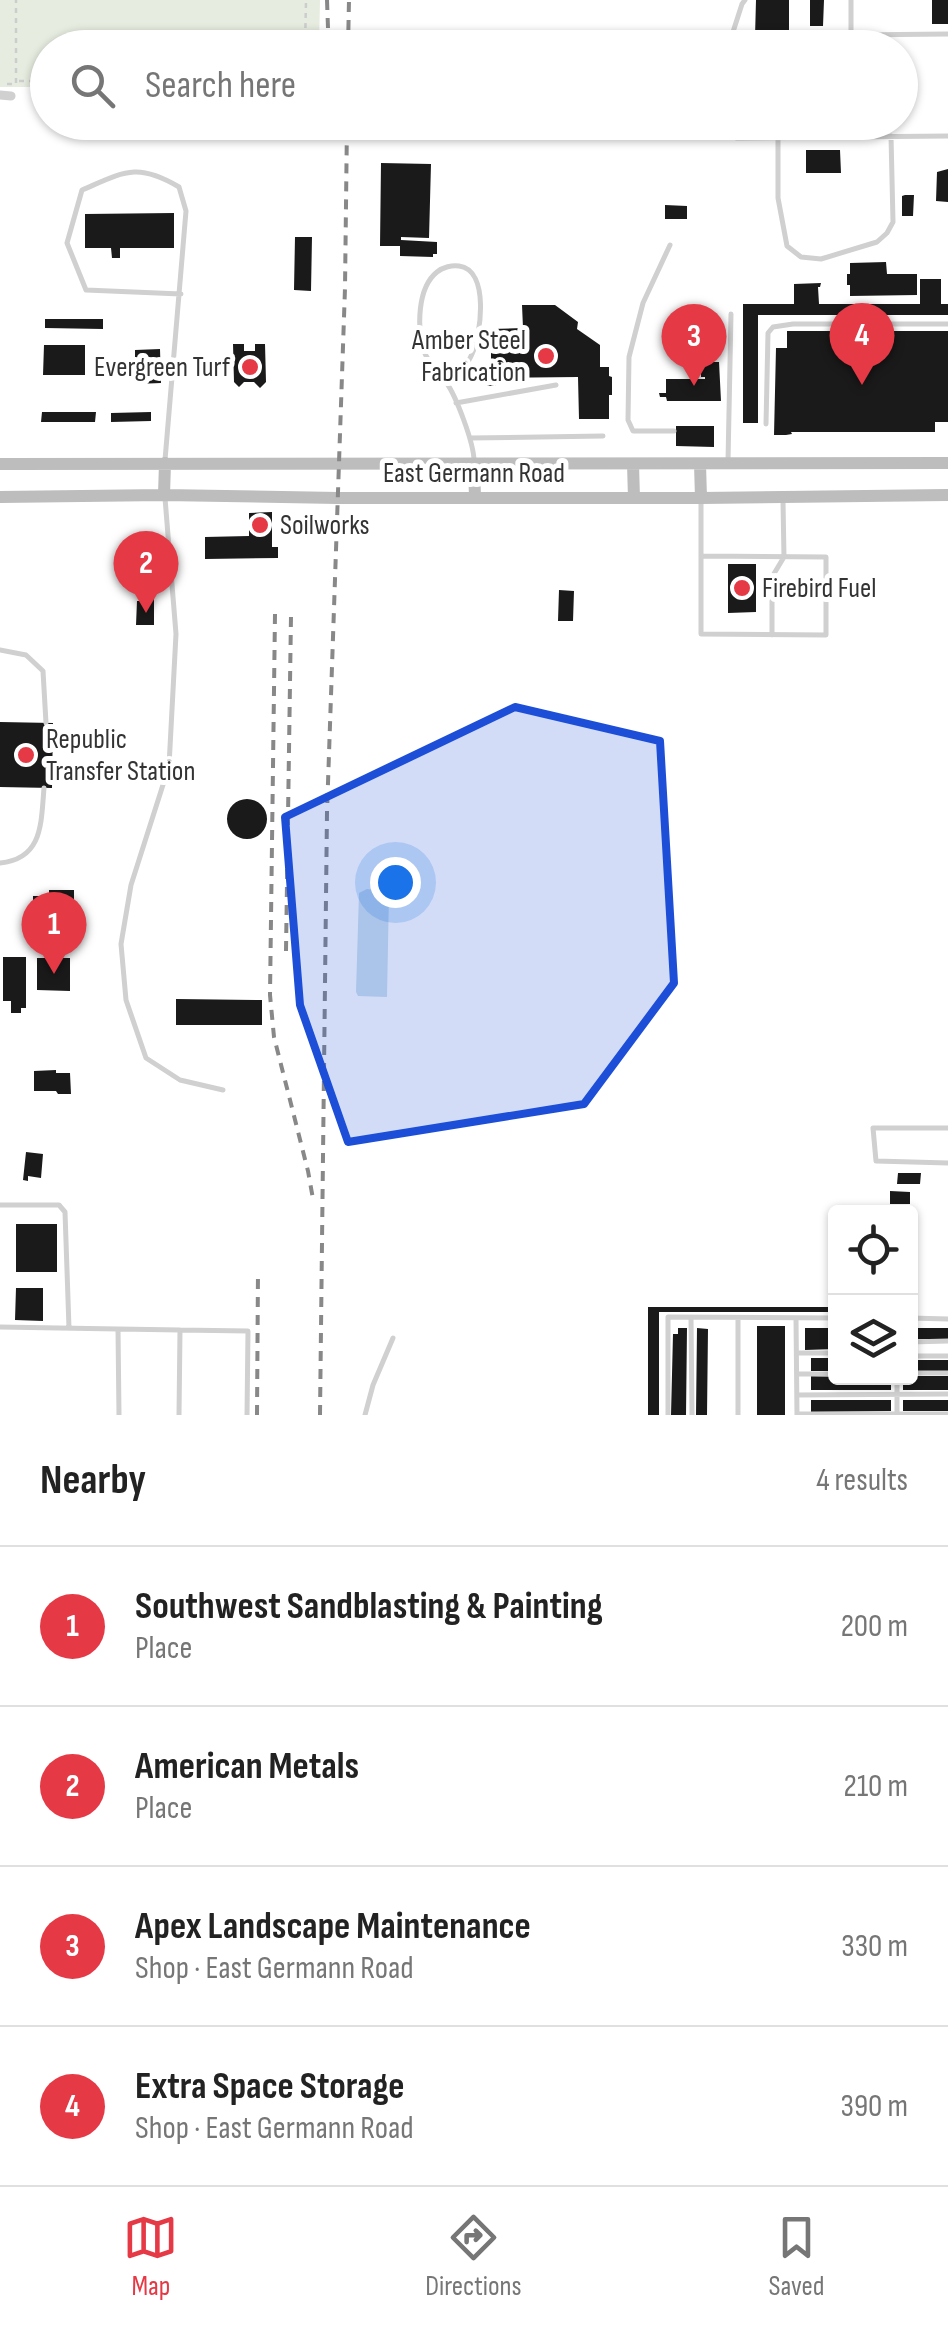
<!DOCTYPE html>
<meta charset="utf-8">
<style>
:root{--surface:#fff;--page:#f2f2f2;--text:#222;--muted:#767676;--line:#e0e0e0;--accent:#e63946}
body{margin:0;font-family:"Sofia Sans Condensed",sans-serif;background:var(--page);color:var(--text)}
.controls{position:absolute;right:30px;bottom:30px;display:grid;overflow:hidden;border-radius:10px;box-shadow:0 2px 8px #0004}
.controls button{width:90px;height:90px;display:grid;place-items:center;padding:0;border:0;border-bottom:2px solid var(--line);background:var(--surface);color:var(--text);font:50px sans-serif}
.you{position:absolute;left:395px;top:882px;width:35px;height:35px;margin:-25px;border:8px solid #fff;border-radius:50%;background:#1a73e8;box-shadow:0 0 0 15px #1a73e833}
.badge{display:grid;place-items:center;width:65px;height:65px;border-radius:50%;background:var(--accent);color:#fff;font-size:32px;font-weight:700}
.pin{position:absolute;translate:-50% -82px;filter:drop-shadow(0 2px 5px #0008)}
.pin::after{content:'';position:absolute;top:52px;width:35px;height:30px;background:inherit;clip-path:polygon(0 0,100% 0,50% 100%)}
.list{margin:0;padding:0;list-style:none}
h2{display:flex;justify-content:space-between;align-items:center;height:130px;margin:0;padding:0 40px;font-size:42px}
h2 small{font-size:32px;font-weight:400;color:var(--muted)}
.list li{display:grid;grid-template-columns:65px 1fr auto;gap:30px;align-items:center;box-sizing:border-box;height:160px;padding:0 40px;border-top:2px solid var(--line)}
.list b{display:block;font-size:38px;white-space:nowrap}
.list p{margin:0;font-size:32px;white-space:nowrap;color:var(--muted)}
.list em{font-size:32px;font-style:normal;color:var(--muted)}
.icon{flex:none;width:55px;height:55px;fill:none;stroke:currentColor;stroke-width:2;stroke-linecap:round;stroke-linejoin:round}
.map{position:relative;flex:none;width:948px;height:1415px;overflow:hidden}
.search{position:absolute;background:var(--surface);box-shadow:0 2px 8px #0004;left:30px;right:30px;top:30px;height:110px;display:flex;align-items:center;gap:25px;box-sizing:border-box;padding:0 35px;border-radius:55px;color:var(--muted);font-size:38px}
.sheet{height:770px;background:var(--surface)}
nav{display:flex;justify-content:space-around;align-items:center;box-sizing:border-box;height:140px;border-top:2px solid var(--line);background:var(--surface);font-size:28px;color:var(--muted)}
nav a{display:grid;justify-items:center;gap:5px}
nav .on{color:var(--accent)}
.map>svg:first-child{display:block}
.green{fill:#e6ecdf}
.water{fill:#cfe2ee}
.building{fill:#1a1a1a}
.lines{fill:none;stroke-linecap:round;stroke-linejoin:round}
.path{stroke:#cdcdcd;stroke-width:2.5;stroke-dasharray:5 5;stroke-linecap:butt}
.lane{stroke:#d0d0d0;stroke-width:5}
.street{stroke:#d0d0d0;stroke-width:9}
.secondary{stroke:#bdbdbd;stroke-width:12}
.rail{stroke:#888;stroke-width:4;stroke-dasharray:10 8;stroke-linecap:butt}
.marked{fill:#1d4ed8;fill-opacity:0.2;stroke:#1d4ed8;stroke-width:8;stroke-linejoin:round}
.poi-dot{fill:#e63946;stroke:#fff;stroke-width:4}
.labels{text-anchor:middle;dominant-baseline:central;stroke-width:10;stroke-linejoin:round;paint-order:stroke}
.poi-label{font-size:28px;fill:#333;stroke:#fff;text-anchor:start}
.street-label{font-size:28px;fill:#333;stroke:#fff}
</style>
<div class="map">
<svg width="948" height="1415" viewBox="0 0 948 1415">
<rect width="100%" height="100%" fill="#fff"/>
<!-- green -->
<path class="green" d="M0,0h320l-1,47 -271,1 -1,39h-47z"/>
<!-- water -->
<path class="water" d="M367,889l22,3 -2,105 -29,-1 -2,-4 3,-99z"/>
<!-- building -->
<path class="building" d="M756,0h33v38l-34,-1z
M810,0h14l-1,26h-13z
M932,0h16v24h-16z
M806,150h34l1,23h-35z
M381,163l50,1 -2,74 -28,-1v3l36,2v12h-4v3l-33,-1v-10h-20z
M948,169v33l-12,-1 1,-29z
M905,195h9l-1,21h-11v-20z
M665,205l22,1v13h-22z
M174,213v35h-54v10h-8l-1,-10h-26v-34z
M295,237h17l-1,54 -17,-1z
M886,262l1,12h30v21l-67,1v-11h-3v-11h3v-11z
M920,279h21v25h7v11h-190v108h-15v-119h51v-20l27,-1 -1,4h-2l1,17h101z
M522,305h33l23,17 -1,7 23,16v22h9v9l3,1v18h-3v24h-30l-1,-42 -82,1v8h-10v-9h5v-48l32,-1z
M45,319h58v10l-58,-1z
M787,331h161v91h-13v10h-144l1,2 -6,1h-12l2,-87h11z
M233,344h11v7h11v-7h10l1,38 -6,6 -6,-6h-10l-5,5 -5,-5z
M44,345h41v30h-42z
M160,349l1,34 -25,1 -1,-11 7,-1 -1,-4h-6v-18z
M701,362h18l2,39h-54l-1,-4h-6l-1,-4h7v-14h39v-2h-4z
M42,412h54l-1,10h-54z
M151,412v9l-40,1v-9z
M676,426h38v21l-38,-1z
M272,512v35h6v11l-73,1v-22l44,-1v-23z
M728,564h28v48l-28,1z
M559,590l15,1 -1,30h-15z
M147,594h7v31h-18l1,-24h8z
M0,722l53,1 -1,65 -52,-1z
M227 819a20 20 0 1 1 40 0a20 20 0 1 1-40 0Z
M49,890h25v17h-17l1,-3 -25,-1v-7h16z
M3,957h23v51h-5v5h-10v-12h-8z
M37,958h33v33l-33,-1z
M176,999l86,1v25h-86z
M56,1070v3h14l1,21h-13l-2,-3h-22v-20z
M26,1152l17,2 -2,24 -13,-2v5l-5,-1z
M898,1173h23l-1,11h-23z
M890,1191l20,1v12h-20z
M16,1224h41v48h-41z
M16,1288h27v33l-28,-1z
M648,1307h188v5h-177v103h-11z
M757,1326h28v89h-28z
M678,1328h9l-1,87h-15l2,-81h5z
M697,1328l11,1 -1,86h-11z
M805,1328h31v21l-31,1z
M910,1328h38v11h-38z
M811,1358h25v13h-25z
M910,1360h38v11l-38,1z
M811,1376l80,2v12h-80z
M910,1376h38v14h-45v-12z
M811,1400h80v11l-80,1z
M903,1400h45v11h-45z"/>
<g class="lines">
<!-- path -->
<path class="path" d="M305,48l1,-48
M19,81h29
M7,84h9v-84"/>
<!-- lane -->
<path class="lane" d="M851,0v35l97,-1
M732,35l10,-31 3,-4
M704,122l11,9 22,7 211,-2
M874,122l1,14
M778,137v61l9,48 14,11 20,2 56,-17 10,-9 6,-11 -2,-86
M670,245l-27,58 -14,54 -1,63 5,11h41
M448,383c9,-8 19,-17 24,-29 9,-19 18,-84 -13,-88 -7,-1 -16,1 -22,6 -20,16 -20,56 -13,79 4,13 15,20 22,31 10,14 28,61 28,79
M456,403l100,-18
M766,424l2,-91 5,-6 20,-3h155
M470,438l133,-2
M165,460l21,-249 -7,-24c-42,-25 -55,-15 -97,3l-15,53 19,47 95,4
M728,461l3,-147
M165,498l11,136 -7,132 -38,119 -10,59 5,56 20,58 34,22 43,10
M701,501v133l125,1v-78l-123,-1
M772,635v-58l12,-20 -1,-56
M0,650l26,5 17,16 3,52
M0,863c43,-4 41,-40 44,-75
M948,1128h-75l3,33 72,2
M0,1205h59l6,7 4,116
M691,1318l1,97
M738,1318v97
M796,1318l1,97
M910,1318l38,1
M0,1327l118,2 1,86
M118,1329l62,1 -1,85
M180,1330l68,1 -1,84
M910,1342l38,-1
M797,1353h39
M910,1356h38
M910,1373h38
M797,1374h39
M797,1395l151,-1
M797,1414h151
M365,1415l8,-30 20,-47
M668,1415v-98l168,1
M897,1415v-37"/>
<!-- street -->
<path class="street" d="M0,95l11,1"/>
<!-- secondary -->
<path class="secondary" d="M0,464l948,-1
M474,464l1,34
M633,464l1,34
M700,464l1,34
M164,495l1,-32
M0,497l164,-2 174,3h363l247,-3"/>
<!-- rail -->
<path class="rail" d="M327,0l1,28 4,20
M348,48l1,-48
M275,614l-5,381 4,42 34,134 5,28
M286,951l5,-335
M257,1415l1,-144
M320,1415l7,-603 18,-524 2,-166"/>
</g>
<!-- marked area -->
<path class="marked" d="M515,707l145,34 14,242 -90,121 -236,38 -48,-137 -15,-188z"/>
<!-- markers -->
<g class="poi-dot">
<circle cx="546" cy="356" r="10"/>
<circle cx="250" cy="367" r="10"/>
<circle cx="260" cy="525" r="10"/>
<circle cx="742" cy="588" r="10"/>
<circle cx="26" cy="755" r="10"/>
</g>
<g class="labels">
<!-- poi labels -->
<g class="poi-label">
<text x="526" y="340" text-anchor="end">Amber Steel<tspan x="526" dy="32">Fabrication</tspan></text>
<text x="230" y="367" text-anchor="end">Evergreen Turf</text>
<text x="280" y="525">Soilworks</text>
<text x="762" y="588">Firebird Fuel</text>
<text x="46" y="739">Republic<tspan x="46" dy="32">Transfer Station</tspan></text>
</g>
<!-- street labels -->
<g class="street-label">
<text x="474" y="473">East Germann Road</text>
</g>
</g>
</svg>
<div class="controls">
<button><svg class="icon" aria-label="locate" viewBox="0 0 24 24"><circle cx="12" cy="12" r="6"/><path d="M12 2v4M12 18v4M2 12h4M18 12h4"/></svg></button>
<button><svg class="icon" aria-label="layers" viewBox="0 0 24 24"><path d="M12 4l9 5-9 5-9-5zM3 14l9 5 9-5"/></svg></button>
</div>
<div class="you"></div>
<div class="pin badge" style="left:54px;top:974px">1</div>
<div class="pin badge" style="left:146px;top:613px">2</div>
<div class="pin badge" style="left:694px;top:386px">3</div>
<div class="pin badge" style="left:862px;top:385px">4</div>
<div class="search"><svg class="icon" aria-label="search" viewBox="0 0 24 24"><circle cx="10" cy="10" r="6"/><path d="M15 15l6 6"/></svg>Search here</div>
</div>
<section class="sheet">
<h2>Nearby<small>4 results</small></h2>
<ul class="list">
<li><span class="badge">1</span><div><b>Southwest Sandblasting &amp; Painting</b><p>Place</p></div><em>200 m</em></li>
<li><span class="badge">2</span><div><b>American Metals</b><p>Place</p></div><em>210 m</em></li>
<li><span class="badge">3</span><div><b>Apex Landscape Maintenance</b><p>Shop · East Germann Road</p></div><em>330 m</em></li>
<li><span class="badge">4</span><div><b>Extra Space Storage</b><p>Shop · East Germann Road</p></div><em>390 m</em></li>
</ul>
</section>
<nav>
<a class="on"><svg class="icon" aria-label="map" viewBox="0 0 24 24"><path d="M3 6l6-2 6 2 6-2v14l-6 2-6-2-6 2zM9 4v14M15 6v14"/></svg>Map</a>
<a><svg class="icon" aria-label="directions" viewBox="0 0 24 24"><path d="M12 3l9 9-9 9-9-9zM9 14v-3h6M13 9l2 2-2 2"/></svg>Directions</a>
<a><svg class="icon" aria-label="saved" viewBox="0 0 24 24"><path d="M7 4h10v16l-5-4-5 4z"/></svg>Saved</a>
</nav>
